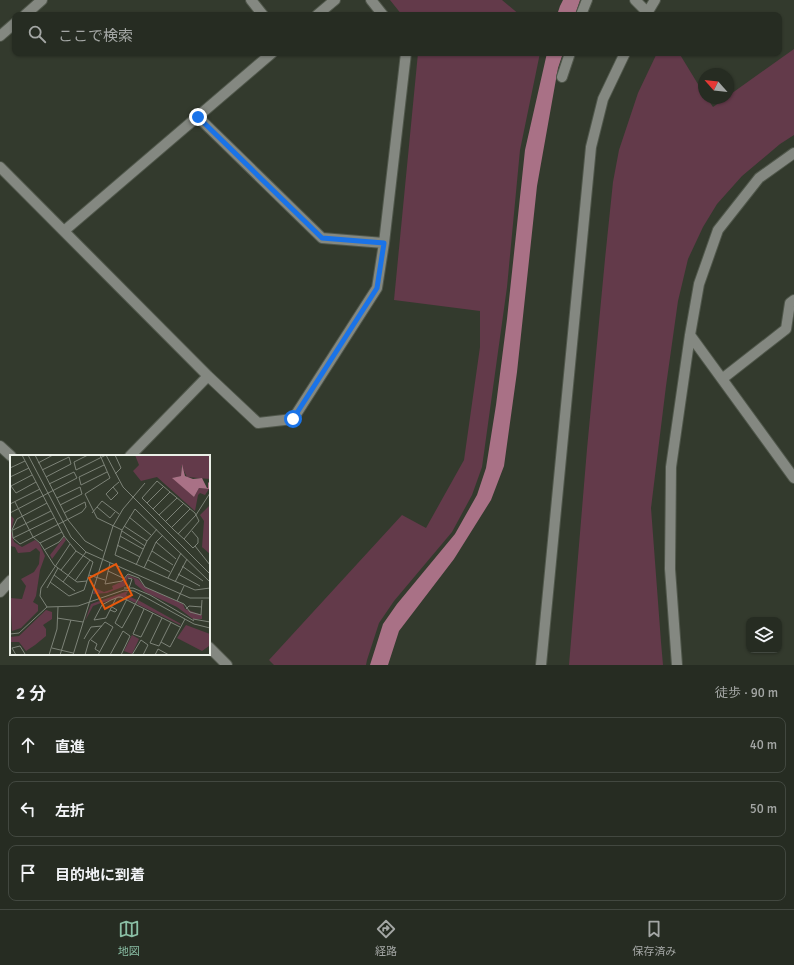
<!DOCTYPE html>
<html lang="ja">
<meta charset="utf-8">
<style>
:root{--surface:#262c22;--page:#32382f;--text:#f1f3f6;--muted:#a4a7a5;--line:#424840;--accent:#8abfa5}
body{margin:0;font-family:Signika,"Noto Sans JP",sans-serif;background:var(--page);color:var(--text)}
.controls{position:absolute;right:12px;bottom:12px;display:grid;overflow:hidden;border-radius:8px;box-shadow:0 1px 3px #0004}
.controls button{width:36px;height:36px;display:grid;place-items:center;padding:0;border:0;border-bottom:1px solid var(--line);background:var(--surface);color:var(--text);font:20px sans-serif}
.compass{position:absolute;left:698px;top:68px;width:36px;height:36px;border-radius:50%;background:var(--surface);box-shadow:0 1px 3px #0004;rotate:297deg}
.stop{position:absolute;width:12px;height:12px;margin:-9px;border:3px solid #1a73e8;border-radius:50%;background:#fff}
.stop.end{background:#1a73e8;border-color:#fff;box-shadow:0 1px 4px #0008}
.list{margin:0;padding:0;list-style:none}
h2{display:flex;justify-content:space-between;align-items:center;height:52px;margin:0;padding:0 16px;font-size:17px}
h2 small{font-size:13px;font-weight:400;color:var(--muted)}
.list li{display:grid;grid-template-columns:26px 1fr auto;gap:12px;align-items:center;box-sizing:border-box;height:56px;margin:0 8px 8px;padding:0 8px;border:1px solid var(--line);border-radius:8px}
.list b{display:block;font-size:15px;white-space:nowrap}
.list em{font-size:13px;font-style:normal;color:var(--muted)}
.icon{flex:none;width:22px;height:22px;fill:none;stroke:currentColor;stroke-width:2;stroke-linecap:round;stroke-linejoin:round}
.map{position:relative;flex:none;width:794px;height:665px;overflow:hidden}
.search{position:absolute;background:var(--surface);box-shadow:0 1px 3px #0004;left:12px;right:12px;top:12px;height:44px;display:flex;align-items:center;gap:10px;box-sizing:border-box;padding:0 14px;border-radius:8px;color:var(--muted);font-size:15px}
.sheet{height:244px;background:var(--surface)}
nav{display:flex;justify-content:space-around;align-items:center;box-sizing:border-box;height:56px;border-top:1px solid var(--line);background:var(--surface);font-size:11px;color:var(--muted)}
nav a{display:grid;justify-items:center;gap:2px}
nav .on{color:var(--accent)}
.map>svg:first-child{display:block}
.green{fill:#633a4a}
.water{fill:#a97186}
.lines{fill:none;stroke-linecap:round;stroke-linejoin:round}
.minor-casing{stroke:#50574b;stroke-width:12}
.minor{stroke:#848881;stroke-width:10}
.route{stroke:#1a73e8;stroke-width:5}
.inset-road{fill:none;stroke:#7d8378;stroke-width:1}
.view{fill:#e8590c;fill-opacity:0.15;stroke:#e8590c;stroke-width:2}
.inset-edge{fill:none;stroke:#ebf0e8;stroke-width:2}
</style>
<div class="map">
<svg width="794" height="665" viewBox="0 0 794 665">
<rect width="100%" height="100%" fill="#333a2d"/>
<!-- green -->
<path class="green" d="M390,0h112l18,15h-118z
M794,49v86l-14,9 -38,32 -25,28 -14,23 -15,32 -10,42 -12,85 -15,122 10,134 2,23h-94l18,-216 18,-190 8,-77 6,-32 19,-57 19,-40h22l25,41v4h3l6,9 13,-9h2v-2z
M418,53h122l-20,97 -13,137 -25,180 -10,28 -20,37 -58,69 -15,22 -12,37 -1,5h-92l-5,-5 133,-145 24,13 38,-68 16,-113v-36l-86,-11z"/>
<!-- water -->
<path class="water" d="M563,0h17l-5,15h-18l3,-9z
M547,53h16l-5,15 -21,118 -20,186 -13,94 -13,34 -37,59 -55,72 -11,34h-18l13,-41 14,-20 58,-70 22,-39 9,-27 10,-63 11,-86 18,-169z"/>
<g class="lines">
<!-- minor casing -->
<g class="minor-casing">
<path id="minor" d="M251,0l12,15
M371,0l12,15
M635,0l12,12
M25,15l17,-15
M317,15l18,-15
M581,15l6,-15
M646,15l9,-15
M0,36l15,-13
M562,77l8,-24
M198,117l124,121 62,5
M0,167l208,209 50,47 35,-4 84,-131 7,-45 22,-190
M64,231l208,-178
M690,335l104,143
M722,379l64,-50 4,-26 4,-3
M0,446l11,10
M130,456l78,-80
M0,592l11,-12
M209,647l18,18
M541,665l50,-518 12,-48 22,-46
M677,665l-7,-96 1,-102 19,-132 9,-51 19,-54 41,-52 35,-25"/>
</g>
<!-- minor -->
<use href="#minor" class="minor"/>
</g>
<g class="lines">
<!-- route -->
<path class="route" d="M198,117l124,121 62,5 -7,45 -84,131"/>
</g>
<!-- overview -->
<g transform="translate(10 455)">
<rect width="200" height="200" fill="#333a2d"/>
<path d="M125,0h75v24l-23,-2 -6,-12v11l-8,2 21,19 5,-9 10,1 -4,6 -5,-2 -2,2 -3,16 -38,-34 -16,4 -8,-10 6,-6zM200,50v49l-8,-7 2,-26 -4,-6zM0,60l4,4 -3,12 3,11 8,5 13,-7 4,3 6,13 -5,14 -4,26 -3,6 5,3v6l-17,17 -9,3 -2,-33 12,1 4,-13 -5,-7 13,-7 5,-8 1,-12 -4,-4 -6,4 -12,1 -3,-6 -5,-1zM54,82l2,3 -14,19 -2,-4zM118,120l10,4 7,8 38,17 2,5 17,6v4h-9l-16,-12 -32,-15 -10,-8 -1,-5 -6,-2 -3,9 -18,7 -14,1 2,-6 9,4 9,-3 -1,-3 11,-5zM118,136l-2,4 11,5 -1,3 -14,-6 -21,6 -8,3 -8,15 6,-17zM128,145l43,24 -1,1 -43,-21zM36,155l6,2v7l-9,6 3,4v7l-11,9 -9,6 -7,-9h-9v-5l9,-1zM176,170l24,9 -1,12 -7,5 -25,-13zM122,180l7,4 -7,15 -8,-3z" fill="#633a4a"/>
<path d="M172,9l3,12 8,3 9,-1 5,10h1v-5l2,-2 -1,8 -10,-1 -5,9 -22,-19 9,-2z" fill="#a97186"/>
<path class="inset-road" d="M12,0l42,81 12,15 17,11 -9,28 -15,6 -19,-14M18,0l43,82 15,15 104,46h20M25,0l33,65 17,21 18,10M78,0l-14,7 2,8 30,-15M90,0l10,23 -25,16 12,24 25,12M96,0l17,32 87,87M28,8l15,-8M94,10l-25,12 2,8 26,-13M0,13l15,-7M32,15l27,-13 2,7 -25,13M105,19l6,-6 -6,-13M0,22l19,-9M1,31l5,7 20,-11M1,31l21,-11M103,32l5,6 -7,7 -5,-6 7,-7 6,-5M47,43l23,-11 2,7 -22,11M5,47l18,35 7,6 14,22 23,17 10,-1M37,48l-30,16 -5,11 1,8 7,6 62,-32 4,-5 -1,-5 -21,11M137,48l17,-17M0,49l30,-15M87,52l13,11 5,-6M143,54l17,-17M0,58l67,-35 -3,-6 -25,12M82,58l10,-12 17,13M149,60l18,-17M119,62l22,18M156,66l18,-18M114,71l23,15M162,72l18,-18M3,75l38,-19M112,76l23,15M168,79l18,-19 14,-22M110,81l23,13M3,83l41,-20M174,84l15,-18 -4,-8 -38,-32 -15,17 33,33 9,8 9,9 5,-5v-5l-6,-7M146,87l20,17M30,88l22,-11M107,90l23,12M185,91l15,19M34,95l15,-8 5,-6M142,96l21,14M138,105l22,12M100,108l-5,21 17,-3 6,-7 11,4 6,9 39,17 6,8 11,3 1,-15M126,110l11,-24 10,-12M172,111l21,15M134,113l12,-26 7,-7M51,115l15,-19M98,116l15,7M168,119l22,12M44,120l21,16M79,120l16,5M118,123l4,1 -3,9M158,123l13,-25M65,126l15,-21M53,127l23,-30M165,127l12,-23M200,127l-75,-73 -13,21 -7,25 80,35 15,-2M37,133l11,-20M114,133h9l17,7 44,26M106,143l-10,20 -12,2 8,-15 9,-5 5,-2 2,-1h3l59,30M117,144l-12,24 7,5 19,-34M167,146l7,-15M37,152l-7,-11 1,-8 29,-44M134,154l-11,25 8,3 12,-24M176,154l3,-3 13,1M100,155l5,2 2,-2 -5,-3M47,163l26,4M152,163l-12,25 9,3 12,-24M183,164l17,3M0,179l9,-1 28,-26 31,-1 46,-16 10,1 60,33 16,4M74,184l7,-12 11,-1M81,185l6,4 -2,5 5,3M151,187l9,5 15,-28M42,193l21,5M6,200l-4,-7 8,-2 5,8M39,200l8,-26 1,-22M50,200l11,-35M63,200l40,-129 10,-17 22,-26M75,200l4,-14 16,-19 8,5 -15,28M100,200l13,-24 7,5 -9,19M122,200l9,-15 7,5 -5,10M145,200l3,-6 11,6"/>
<path class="view" d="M106,109l16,31 -27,14 -16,-31z"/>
<rect width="200" height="200" class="inset-edge"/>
</g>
</svg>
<div class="controls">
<button><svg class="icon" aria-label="layers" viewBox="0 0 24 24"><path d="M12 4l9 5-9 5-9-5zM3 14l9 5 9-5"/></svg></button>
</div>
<svg class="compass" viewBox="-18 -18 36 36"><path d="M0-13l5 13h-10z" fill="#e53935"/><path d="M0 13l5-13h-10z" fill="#a4a7a5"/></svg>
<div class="stop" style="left:293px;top:419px"></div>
<div class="stop end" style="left:198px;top:117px"></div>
<div class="search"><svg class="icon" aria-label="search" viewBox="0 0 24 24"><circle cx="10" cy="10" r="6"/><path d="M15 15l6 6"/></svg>ここで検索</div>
</div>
<section class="sheet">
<h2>2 分<small>徒歩 · 90 m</small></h2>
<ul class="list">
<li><svg class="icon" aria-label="ahead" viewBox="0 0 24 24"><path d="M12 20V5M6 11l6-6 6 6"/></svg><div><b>直進</b></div><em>40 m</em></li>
<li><svg class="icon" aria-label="left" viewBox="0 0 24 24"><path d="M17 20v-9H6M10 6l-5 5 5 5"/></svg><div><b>左折</b></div><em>50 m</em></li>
<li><svg class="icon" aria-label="arrive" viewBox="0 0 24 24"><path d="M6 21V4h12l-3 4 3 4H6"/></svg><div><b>目的地に到着</b></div></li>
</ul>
</section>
<nav>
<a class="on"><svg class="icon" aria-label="map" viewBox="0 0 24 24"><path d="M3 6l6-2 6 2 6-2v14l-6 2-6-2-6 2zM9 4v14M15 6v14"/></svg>地図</a>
<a><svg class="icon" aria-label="directions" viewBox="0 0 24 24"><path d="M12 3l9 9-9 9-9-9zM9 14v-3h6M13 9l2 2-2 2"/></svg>経路</a>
<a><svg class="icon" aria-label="saved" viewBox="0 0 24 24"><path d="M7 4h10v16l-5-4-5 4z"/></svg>保存済み</a>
</nav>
